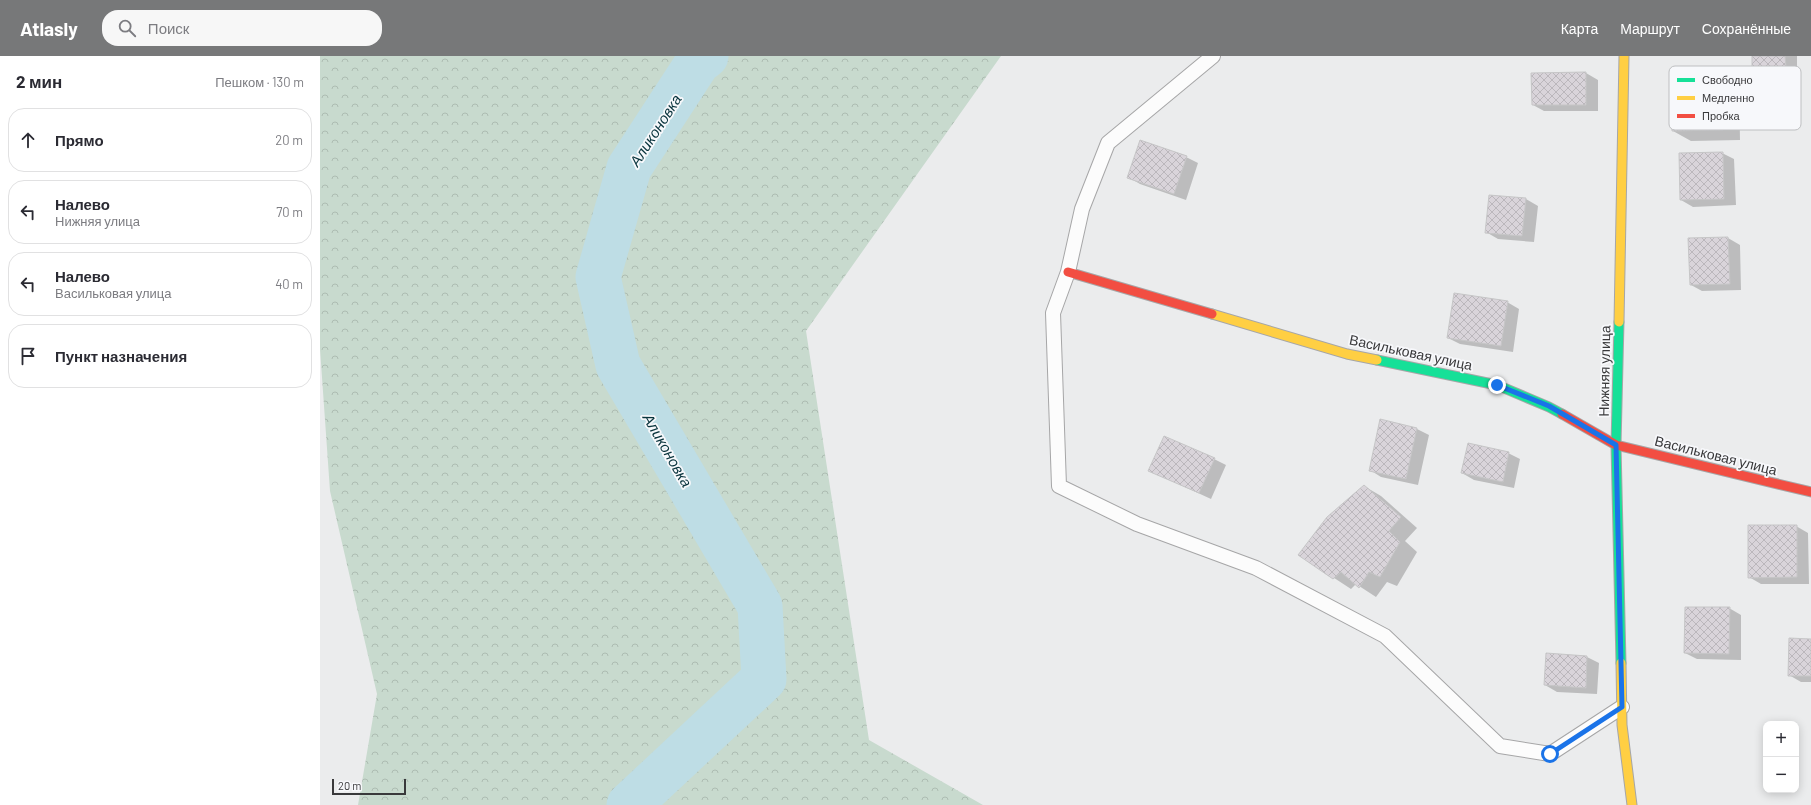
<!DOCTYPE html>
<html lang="ru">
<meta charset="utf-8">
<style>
:root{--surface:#fff;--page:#f7f7f7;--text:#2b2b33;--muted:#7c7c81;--line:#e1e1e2;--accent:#777879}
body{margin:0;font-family:Barlow,sans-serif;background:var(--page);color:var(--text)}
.controls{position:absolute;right:12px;bottom:12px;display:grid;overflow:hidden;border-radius:8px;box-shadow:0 2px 10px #0003}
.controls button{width:36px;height:36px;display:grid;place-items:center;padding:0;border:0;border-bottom:1px solid var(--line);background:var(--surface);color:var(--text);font:20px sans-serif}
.scale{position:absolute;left:12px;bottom:10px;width:74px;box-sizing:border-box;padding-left:4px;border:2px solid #39393b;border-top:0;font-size:11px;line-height:14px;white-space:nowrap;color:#39393b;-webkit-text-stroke:3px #f7f8fb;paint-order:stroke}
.stop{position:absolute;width:12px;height:12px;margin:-9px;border:3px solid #1a73e8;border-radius:50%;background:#fff}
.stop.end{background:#1a73e8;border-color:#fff;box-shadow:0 1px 4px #0008}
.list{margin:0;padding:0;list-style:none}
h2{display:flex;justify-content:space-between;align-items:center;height:52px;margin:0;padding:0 16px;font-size:17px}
h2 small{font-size:13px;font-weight:400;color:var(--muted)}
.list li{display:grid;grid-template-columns:26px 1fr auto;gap:12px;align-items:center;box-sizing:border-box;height:64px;margin:0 8px 8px;padding:0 8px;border:1px solid var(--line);border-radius:16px}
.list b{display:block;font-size:15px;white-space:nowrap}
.list p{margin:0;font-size:13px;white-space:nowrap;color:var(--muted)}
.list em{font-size:13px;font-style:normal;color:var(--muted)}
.icon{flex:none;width:22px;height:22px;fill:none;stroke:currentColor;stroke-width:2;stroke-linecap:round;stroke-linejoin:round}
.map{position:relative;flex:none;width:1491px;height:749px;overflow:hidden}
header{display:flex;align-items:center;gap:24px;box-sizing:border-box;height:56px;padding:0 20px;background:var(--accent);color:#fff}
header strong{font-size:19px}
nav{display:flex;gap:22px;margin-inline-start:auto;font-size:14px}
.search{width:280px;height:36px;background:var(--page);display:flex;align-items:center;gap:10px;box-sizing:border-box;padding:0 14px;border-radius:16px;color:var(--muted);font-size:15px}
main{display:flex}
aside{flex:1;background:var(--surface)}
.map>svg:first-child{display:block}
.forest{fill:url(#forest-crowns)}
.shadow{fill:#0003}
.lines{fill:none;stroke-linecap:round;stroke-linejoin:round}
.river{stroke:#bedde5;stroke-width:45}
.building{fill:url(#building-cross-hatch);stroke:#c6c6c7}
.lane-casing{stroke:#a6a6a7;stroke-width:16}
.fast-casing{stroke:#a6a6a7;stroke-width:11}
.slow-casing{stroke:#a6a6a7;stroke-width:11}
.jam-casing{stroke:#a6a6a7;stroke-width:11}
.lane{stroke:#fcfcfc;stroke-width:14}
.fast{stroke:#16e098;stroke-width:9}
.slow{stroke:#ffcf43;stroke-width:9}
.jam{stroke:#f24e42;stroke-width:9}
.route{stroke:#1a73e8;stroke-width:5}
.labels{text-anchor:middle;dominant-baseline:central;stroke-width:3.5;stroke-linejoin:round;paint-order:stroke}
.street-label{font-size:14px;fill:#39393b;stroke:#f7f8fb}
.water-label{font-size:15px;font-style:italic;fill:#09343d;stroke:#f7f8fb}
.key{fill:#f7f8fb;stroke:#bebfc1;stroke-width:1}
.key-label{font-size:11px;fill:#39393b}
</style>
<header>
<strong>Atlasly</strong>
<div class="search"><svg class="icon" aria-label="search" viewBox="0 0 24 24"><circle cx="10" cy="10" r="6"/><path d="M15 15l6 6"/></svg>Поиск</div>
<nav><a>Карта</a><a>Маршрут</a><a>Сохранённые</a></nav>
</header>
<main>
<aside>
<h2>2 мин<small>Пешком · 130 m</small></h2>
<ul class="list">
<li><svg class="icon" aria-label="ahead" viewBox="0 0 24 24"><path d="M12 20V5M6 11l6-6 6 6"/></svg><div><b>Прямо</b></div><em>20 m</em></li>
<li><svg class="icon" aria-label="left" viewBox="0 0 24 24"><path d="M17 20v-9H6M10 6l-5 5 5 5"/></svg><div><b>Налево</b><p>Нижняя улица</p></div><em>70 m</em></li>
<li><svg class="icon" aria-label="left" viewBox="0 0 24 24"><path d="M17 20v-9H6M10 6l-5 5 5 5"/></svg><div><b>Налево</b><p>Васильковая улица</p></div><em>40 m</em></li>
<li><svg class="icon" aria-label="arrive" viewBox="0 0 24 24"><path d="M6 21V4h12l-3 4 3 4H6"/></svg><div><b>Пункт назначения</b></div></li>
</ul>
</aside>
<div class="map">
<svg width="1491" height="749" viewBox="0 0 1491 749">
<defs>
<pattern id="forest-crowns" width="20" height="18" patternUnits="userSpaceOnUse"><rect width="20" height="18" fill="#c8dace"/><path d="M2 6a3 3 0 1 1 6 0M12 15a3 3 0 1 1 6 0" fill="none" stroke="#adbcb2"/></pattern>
<pattern id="building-cross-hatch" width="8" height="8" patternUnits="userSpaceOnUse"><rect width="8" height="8" fill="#d9d4da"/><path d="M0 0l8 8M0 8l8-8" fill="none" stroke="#bbb7bc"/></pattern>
</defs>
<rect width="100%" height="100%" fill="#ebeced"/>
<!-- forest -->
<path class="forest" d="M0,0h681l-195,275 63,409 114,65h-625l19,-111 -47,-203 -10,-142z"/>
<!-- shadow -->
<path class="shadow" d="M1433,0h44v17l-32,1 -12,-6z
M1266,17l12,7v31h-54l-11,-6z
M1402,19l17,10 1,55 -49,1 -18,-10v-55z
M1402,97l12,6 2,46 -43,2 -12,-7z
M866,101l12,6 -12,37 -46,-16 -12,-7z
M1170,140l36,3 12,7 -4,36 -36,-3 -12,-7z
M1408,182l12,7 1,45 -39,1 -11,-6 -2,-46z
M1187,246l12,7 -6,43 -53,-8 -12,-6z
M1060,365l37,8 12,6 -11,50 -37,-8 -11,-7z
M1188,397l12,6 -6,29 -40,-8 -12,-7z
M894,403l12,6 -15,34 -61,-28z
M1044,430l17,10 36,32 -12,13 12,11 -20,34 -10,-4 -11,15 -20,-13 -5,5 -52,-34z
M1476,470l12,7 1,51h-48l-12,-7z
M1409,552l12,7v45l-44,-1 -12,-6z
M1491,584v42h-10l-12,-7z
M1227,598l40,3 12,6 -2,31 -40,-2 -12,-7z"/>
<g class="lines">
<!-- river -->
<path class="river" d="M309,749l135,-126 -4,-73 -142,-241 -20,-88 31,-109 69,-106 8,-6"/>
</g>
<!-- building -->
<path class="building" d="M1432,0h33l1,11 -34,1z
M1266,16v33h-54l-1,-32z
M1402,18l1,56 -51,1v-56z
M820,84l47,16 -13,38 -47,-16z
M1403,96l1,47 -44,1 -1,-47z
M1169,139l37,3 -4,38 -37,-3z
M1408,181l2,47 -40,1 -2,-47z
M1134,237l54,8 -7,45 -54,-8z
M1060,363l37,9 -11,51 -37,-8z
M844,380l51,22 -16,35 -51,-22z
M1148,387l41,9 -6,30 -42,-9z
M1044,429l37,32 -12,14 11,11 -20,35 -11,-5 -10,16 -18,-16 -8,7 -35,-24 29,-38z
M1428,469h49v52l-49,1z
M1365,551h45l-1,47 -45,-1z
M1469,582l22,1v37h-23z
M1226,597l41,3 -1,32 -42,-3z"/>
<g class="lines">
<!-- lane casing -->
<g class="lane-casing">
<path id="lane" d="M893,0l-105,87 -26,66 -14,63 -15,41 6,173 78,38 119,44 129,68 115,110 50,8 72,-47"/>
</g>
<!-- fast casing -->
<g class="fast-casing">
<path id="fast" d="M1299,266l-3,123 5,218
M1057,304l120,25 52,22 13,7"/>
</g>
<!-- slow casing -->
<g class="slow-casing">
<path id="slow" d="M892,258l135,40 30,6
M1299,266l5,-266
M1301,607l1,62 10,80"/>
</g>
<!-- jam casing -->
<g class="jam-casing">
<path id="jam" d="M748,216l144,42
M1242,358l54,31 195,47"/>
</g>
<!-- lane -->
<use href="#lane" class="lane"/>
<!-- fast -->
<use href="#fast" class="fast"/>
<!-- slow -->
<use href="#slow" class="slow"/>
<!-- jam -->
<use href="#jam" class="jam"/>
</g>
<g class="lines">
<!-- route -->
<path class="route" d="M1177,329l52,21 67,39 6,262 -72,47"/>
</g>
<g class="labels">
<!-- street labels -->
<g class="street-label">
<text transform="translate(1091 296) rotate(12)">Васильковая улица</text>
<text transform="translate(1284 315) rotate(-89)">Нижняя улица</text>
<text transform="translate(1396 399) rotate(14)">Васильковая улица</text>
</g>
<!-- water labels -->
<g class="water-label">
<text transform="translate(335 74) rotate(-57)">Аликоновка</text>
<text transform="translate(348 394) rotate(60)">Аликоновка</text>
</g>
</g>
<!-- legend -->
<rect x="1349" y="10" width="132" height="64" rx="6" class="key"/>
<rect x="1357" y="22" width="18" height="4" fill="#16e098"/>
<rect x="1357" y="40" width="18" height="4" fill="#ffcf43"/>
<rect x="1357" y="58" width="18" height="4" fill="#f24e42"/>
<g class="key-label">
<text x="1382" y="28">Свободно</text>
<text x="1382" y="46">Медленно</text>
<text x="1382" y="64">Пробка</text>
</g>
</svg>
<div class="controls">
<button>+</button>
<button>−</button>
</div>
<div class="scale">20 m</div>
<div class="stop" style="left:1230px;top:698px"></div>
<div class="stop end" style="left:1177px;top:329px"></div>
</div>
</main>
